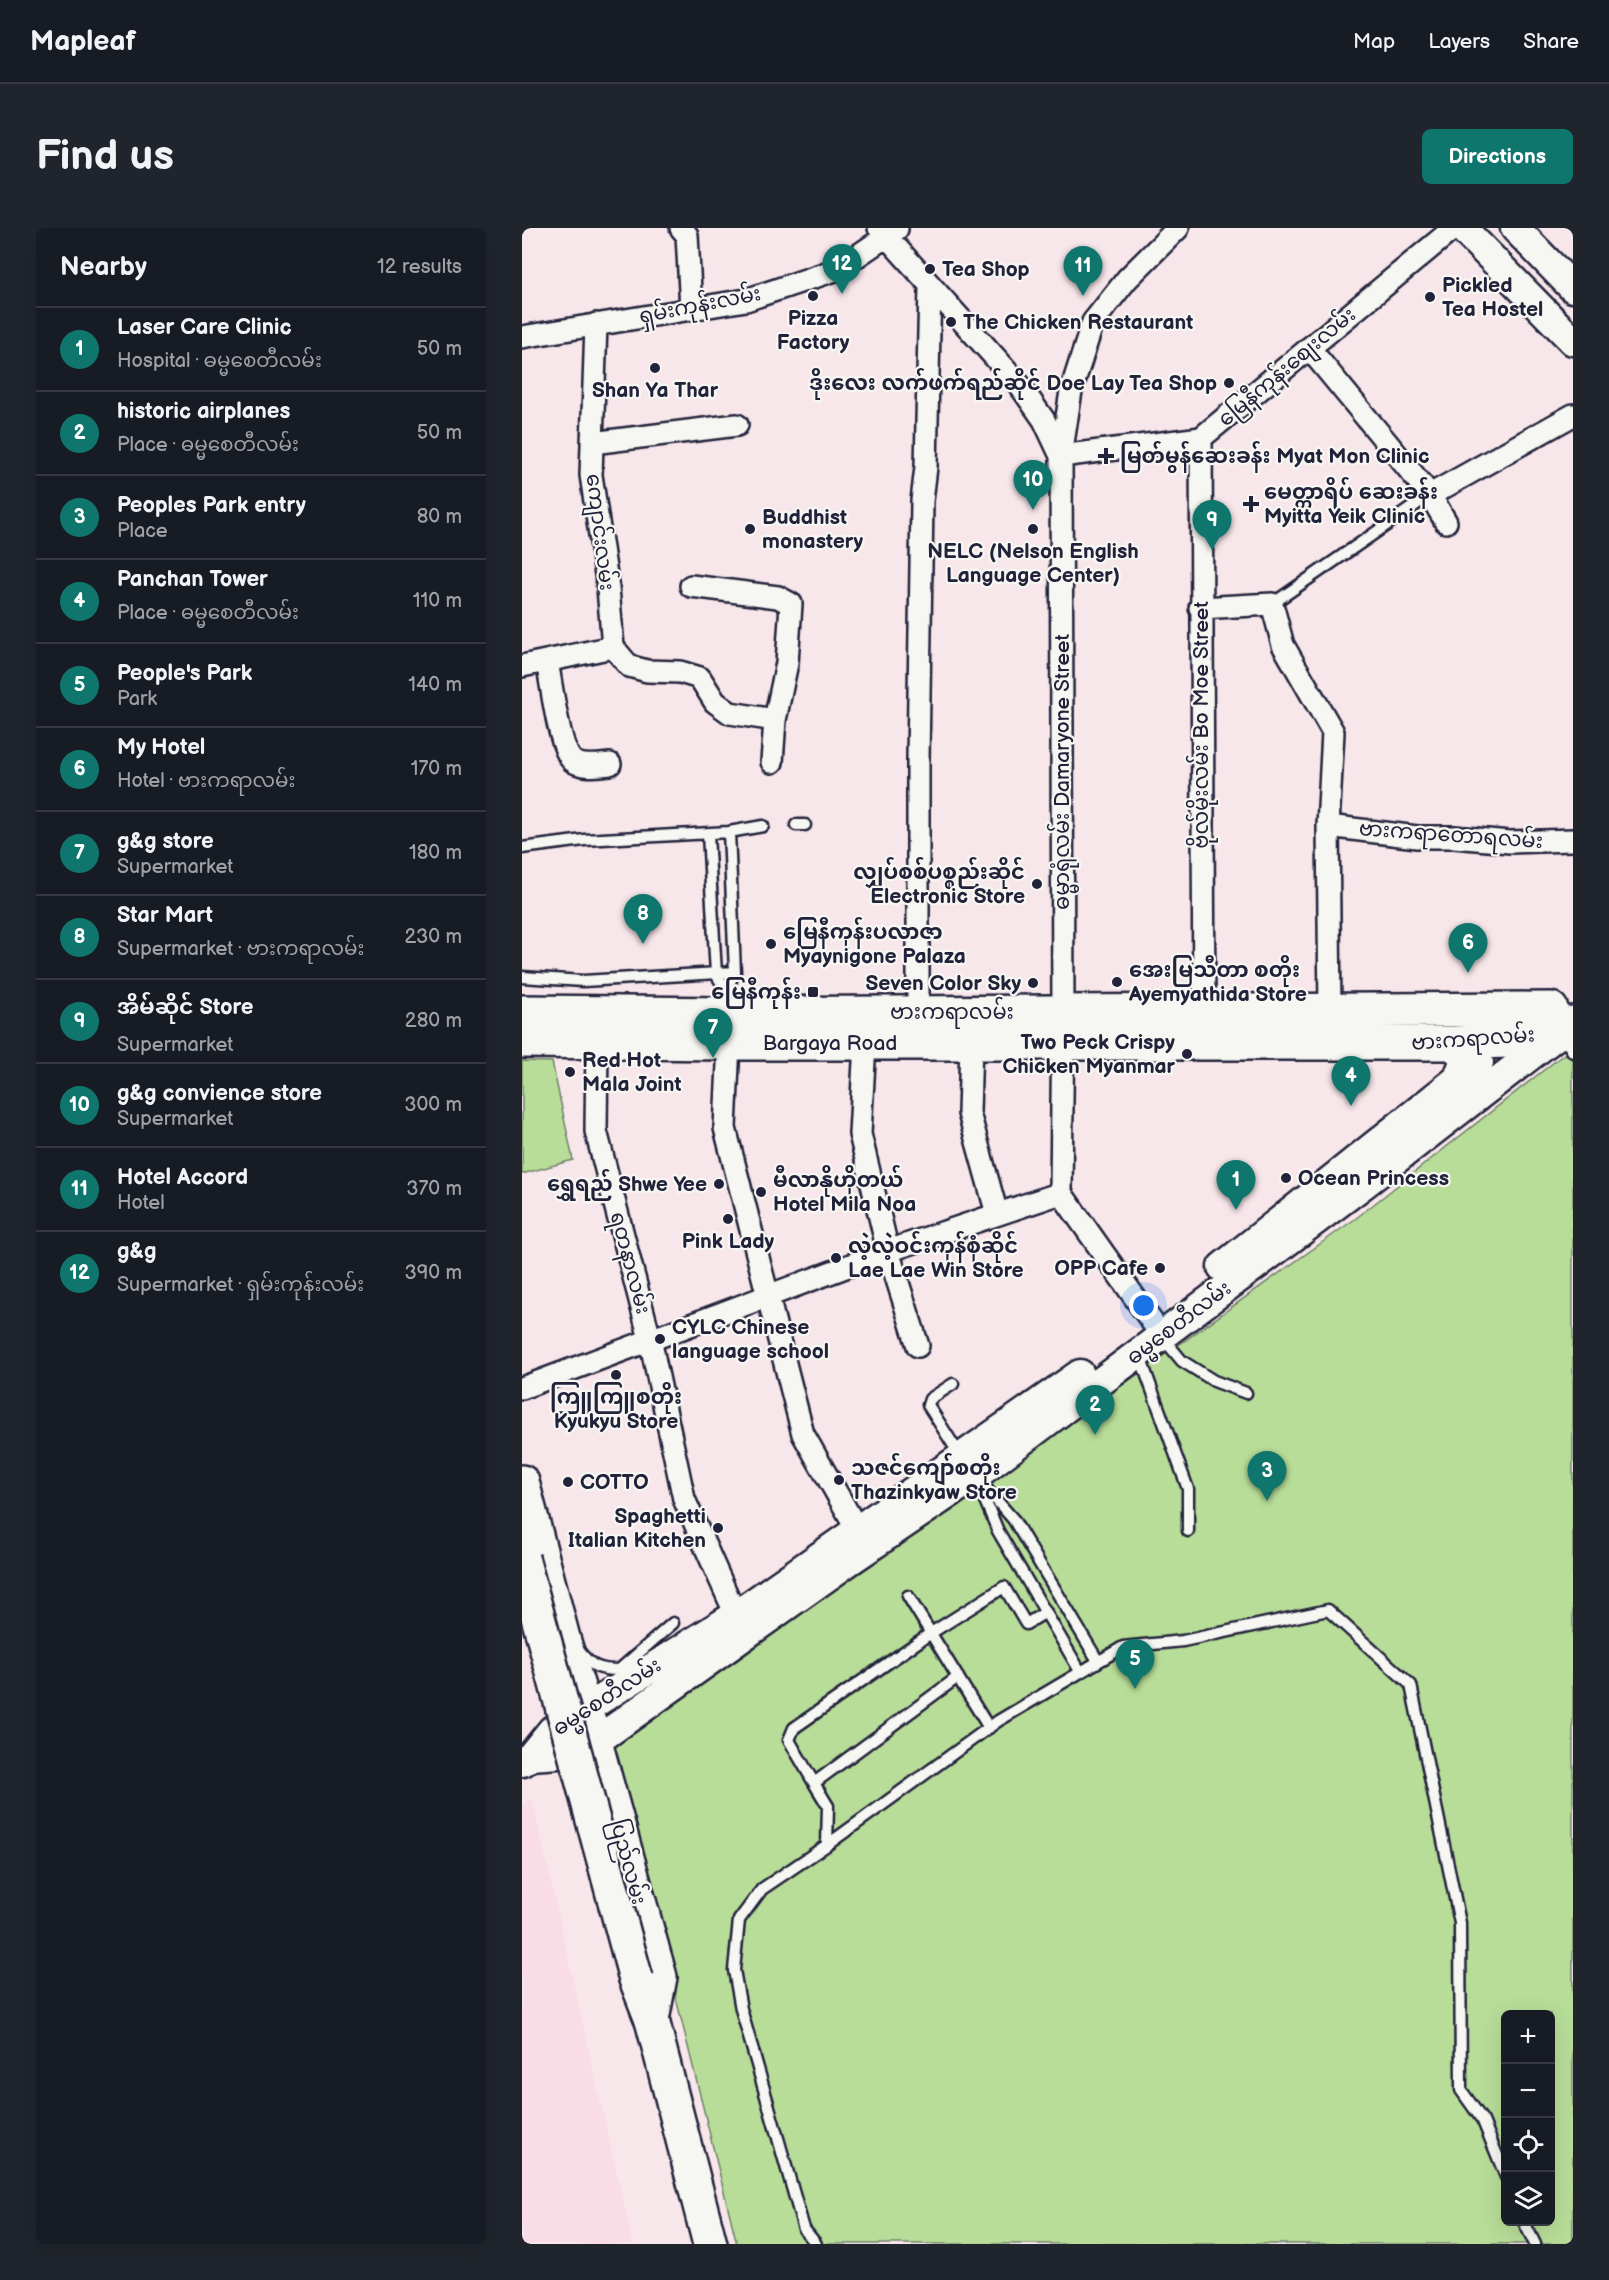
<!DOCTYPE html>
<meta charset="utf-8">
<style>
:root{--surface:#171b24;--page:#20242c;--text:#f1f3f6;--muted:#9ea1a6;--line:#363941;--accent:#0f766e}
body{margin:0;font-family:"Balsamiq Sans","Noto Sans Myanmar",sans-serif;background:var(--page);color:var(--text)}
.controls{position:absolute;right:18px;bottom:18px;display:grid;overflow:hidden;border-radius:9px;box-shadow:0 6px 24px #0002}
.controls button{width:54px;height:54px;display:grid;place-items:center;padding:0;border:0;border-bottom:2px solid var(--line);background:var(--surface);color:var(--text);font:30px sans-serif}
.you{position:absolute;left:622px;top:1078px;width:21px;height:21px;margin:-15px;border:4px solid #fff;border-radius:50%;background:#1a73e8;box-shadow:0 0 0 9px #1a73e833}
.badge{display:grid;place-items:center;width:39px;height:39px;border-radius:50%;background:var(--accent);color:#fff;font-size:20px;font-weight:700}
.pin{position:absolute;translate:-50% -50px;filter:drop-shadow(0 2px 3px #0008)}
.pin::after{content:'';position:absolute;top:32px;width:21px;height:18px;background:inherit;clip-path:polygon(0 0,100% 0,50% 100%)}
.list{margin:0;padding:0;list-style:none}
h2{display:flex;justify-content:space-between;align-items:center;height:78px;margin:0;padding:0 24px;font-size:26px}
h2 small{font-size:20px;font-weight:400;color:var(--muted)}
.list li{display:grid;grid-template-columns:39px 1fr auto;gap:18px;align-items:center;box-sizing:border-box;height:84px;padding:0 24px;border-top:2px solid var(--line)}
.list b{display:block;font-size:22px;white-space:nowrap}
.list p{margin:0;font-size:20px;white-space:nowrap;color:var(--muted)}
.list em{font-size:20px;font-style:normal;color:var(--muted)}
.icon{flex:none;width:33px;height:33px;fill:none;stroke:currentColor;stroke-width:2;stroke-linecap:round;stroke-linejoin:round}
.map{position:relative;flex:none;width:1051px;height:2016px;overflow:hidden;border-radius:9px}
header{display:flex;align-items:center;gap:36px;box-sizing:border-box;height:84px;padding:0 30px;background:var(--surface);border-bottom:2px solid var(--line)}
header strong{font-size:28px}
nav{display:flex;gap:33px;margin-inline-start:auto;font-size:21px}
.intro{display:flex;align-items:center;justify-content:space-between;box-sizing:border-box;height:144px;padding:0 36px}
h1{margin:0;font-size:42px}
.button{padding:15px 27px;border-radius:9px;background:var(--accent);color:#fff;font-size:21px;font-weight:700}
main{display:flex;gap:36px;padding:0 36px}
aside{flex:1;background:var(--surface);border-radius:9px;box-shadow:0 6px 24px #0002}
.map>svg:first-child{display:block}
.built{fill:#f9dce5}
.green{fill:#b8dd98;stroke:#6d806a;stroke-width:1.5;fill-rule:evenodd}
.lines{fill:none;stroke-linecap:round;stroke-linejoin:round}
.lane-casing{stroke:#22223b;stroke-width:15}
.street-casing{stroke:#22223b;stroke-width:26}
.secondary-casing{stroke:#22223b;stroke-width:33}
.primary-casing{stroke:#22223b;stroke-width:38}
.highway-casing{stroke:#22223b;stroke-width:38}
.lane{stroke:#f6f6f2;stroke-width:10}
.street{stroke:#f6f6f2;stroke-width:21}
.secondary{stroke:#f6f6f2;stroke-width:28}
.primary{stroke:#f6f6f2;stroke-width:33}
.highway{stroke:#f6f6f2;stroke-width:33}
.highway-bridge-casing{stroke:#22223b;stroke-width:38;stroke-linecap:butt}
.highway-bridge{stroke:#f6f6f2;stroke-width:33}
.poi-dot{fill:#22223b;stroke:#f6f6f2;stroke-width:2}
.labels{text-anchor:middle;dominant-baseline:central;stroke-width:4.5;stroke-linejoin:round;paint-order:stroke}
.poi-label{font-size:21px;font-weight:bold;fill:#22223b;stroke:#f6f6f2;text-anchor:start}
.street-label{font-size:21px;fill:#22223b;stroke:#f6f6f2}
</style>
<header>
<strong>Mapleaf</strong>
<nav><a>Map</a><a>Layers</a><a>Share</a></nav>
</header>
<div class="intro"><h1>Find us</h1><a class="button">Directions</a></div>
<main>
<aside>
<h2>Nearby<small>12 results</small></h2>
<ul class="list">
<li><span class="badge">1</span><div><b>Laser Care Clinic</b><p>Hospital · ဓမ္မစေတီလမ်း</p></div><em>50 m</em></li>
<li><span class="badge">2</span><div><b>historic airplanes</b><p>Place · ဓမ္မစေတီလမ်း</p></div><em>50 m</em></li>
<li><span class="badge">3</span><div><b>Peoples Park entry</b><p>Place</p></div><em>80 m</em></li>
<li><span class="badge">4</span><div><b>Panchan Tower</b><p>Place · ဓမ္မစေတီလမ်း</p></div><em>110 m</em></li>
<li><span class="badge">5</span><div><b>People's Park</b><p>Park</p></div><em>140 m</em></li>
<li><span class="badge">6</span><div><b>My Hotel</b><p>Hotel · ဗားကရာလမ်း</p></div><em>170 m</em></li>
<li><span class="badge">7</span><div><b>g&amp;g store</b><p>Supermarket</p></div><em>180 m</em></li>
<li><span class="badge">8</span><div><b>Star Mart</b><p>Supermarket · ဗားကရာလမ်း</p></div><em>230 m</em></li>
<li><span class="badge">9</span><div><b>အိမ်ဆိုင် Store</b><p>Supermarket</p></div><em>280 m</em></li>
<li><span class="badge">10</span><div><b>g&amp;g convience store</b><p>Supermarket</p></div><em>300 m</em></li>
<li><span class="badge">11</span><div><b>Hotel Accord</b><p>Hotel</p></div><em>370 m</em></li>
<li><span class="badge">12</span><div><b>g&amp;g</b><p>Supermarket · ရှမ်းကုန်းလမ်း</p></div><em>390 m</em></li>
</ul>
</aside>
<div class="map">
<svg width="1051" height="2016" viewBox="0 0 1051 2016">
<rect width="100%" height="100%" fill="#f8e7ea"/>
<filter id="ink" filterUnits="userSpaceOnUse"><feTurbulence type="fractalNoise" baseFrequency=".0167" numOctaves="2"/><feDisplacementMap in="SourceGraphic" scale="12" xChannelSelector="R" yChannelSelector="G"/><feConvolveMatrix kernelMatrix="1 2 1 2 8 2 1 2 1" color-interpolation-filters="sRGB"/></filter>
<g filter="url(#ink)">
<!-- built -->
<path class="built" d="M10,1570l71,315 30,131h-111v-438z"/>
<!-- green -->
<path class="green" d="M1051,819v1197h-836l-123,-496 741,-529zM984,1786h44v208h-44z
M0,833l30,1 21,98 -51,14z"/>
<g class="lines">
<!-- lane casing -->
<g class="lane-casing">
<path id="lane" d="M750,376l158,-109
M274,597h9
M186,606l8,140 10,16
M0,620l62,-8 145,-8 34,-6
M0,749l61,4 152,-9
M205,781l-1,-19 9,-18 -6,-140
M1040,806l11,18
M640,1109l20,24 32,20 32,12
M617,1126l49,135v42
M431,1156l-23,15 -2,6 33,52
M454,1249l37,42 85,142
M456,1256l20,47 82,140
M386,1368l81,132
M57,1423c12,16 21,19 40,19l54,-47
M292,1555l-25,-43 5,-12 137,-95 73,-46 22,37 20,-12
M305,1617l1,-39 -14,-23 144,-106
M1002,1994l11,22
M294,2016l-12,-15 -63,-220 -7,-39 5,-50 23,-31 65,-44 171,-124 125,-74 60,-6 145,-31 83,75 49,238 1,167 22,31 23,56"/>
</g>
<!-- street casing -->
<g class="street-casing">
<path id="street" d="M159,0l6,7 4,74
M357,0l139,155 26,37 17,36 140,-18 253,-210
M0,109l224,-37 92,-31 59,-40
M787,120l121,147 16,27
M679,210l3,574
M70,215l145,-18
M908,267l143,-80
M169,358l87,11 13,7 -4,59 -12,57
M678,380l72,-4 11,41 50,87 -5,94 2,185
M91,419l16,19 18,5 33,1 20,6 15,24 15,11 45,7 -3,42
M25,433c4,20 12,89 26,100 9,7 26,4 37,3
M0,438l91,-19 -5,-59 -17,-113 5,-151
M806,598l89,11h37l56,5 63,-2
M396,784v-252l4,-259 4,-34 4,-182
M75,814l-1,89 54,208 34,160 52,116
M207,815l-4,85 78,306 54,95
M343,815l-5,91 28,117 30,95
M449,815l-2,70 28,101
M640,1108l-101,-143 2,-181 -2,-556 10,-65 22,-69 34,-43 51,-51
M0,1160l366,-137 173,-58"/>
</g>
<!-- secondary casing -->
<g class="secondary-casing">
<path id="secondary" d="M940,0l111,113
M993,0l58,60
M700,1039l257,-205
M9,1528l28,-2 36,-12 250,-178 130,-88 389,-292 197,-152
M1,1534l8,-6 21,-26 184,-115 344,-241"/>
</g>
<!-- primary casing -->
<g class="primary-casing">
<path id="primary" d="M0,784l206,2 823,-5
M0,813l207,2h723l55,-2 54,-9 12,-9
M930,815l17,13 -7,18
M0,1254l42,160 31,100 65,235 -8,43"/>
</g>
<!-- highway casing -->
<g class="highway-casing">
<path id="highway" d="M114,1751l16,41 58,224"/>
</g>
<!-- lane -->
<use href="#lane" class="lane"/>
<!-- street -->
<use href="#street" class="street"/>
<!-- secondary -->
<use href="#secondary" class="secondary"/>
<!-- primary -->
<use href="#primary" class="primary"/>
<!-- highway -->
<use href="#highway" class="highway"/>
<!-- highway-bridge casing -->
<g class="highway-bridge-casing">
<path id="highway-bridge" d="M0,1330l114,421"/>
</g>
<!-- highway-bridge -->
<use href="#highway-bridge" class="highway-bridge"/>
</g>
</g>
<!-- markers -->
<g class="poi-dot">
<circle cx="408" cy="41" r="6"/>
<circle cx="291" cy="68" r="6"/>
<circle cx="908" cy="69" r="6"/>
<circle cx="429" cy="94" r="6"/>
<circle cx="133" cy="140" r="6"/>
<circle cx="707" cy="155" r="6"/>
<path d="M581 219h6v6h6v6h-6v6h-6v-6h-6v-6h6z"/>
<path d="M726 267h6v6h6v6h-6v6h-6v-6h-6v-6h6z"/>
<circle cx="228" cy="301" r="6"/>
<circle cx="511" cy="301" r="6"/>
<circle cx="515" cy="656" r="6"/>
<circle cx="249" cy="716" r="6"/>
<circle cx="595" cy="754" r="6"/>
<circle cx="511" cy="755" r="6"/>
<rect x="285" y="758" width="12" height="12" rx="3"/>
<circle cx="665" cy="826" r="6"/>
<circle cx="48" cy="844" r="6"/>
<circle cx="764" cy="950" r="6"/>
<circle cx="197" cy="956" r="6"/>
<circle cx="239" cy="964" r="6"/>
<circle cx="206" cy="991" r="6"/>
<circle cx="314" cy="1030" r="6"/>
<circle cx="638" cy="1040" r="6"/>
<circle cx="138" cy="1111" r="6"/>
<circle cx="94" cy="1147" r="6"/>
<circle cx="317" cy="1252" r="6"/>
<circle cx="46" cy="1254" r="6"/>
<circle cx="196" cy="1300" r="6"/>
</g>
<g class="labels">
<!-- poi labels -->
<g class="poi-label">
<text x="420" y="41">Tea Shop</text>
<text x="920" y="57">Pickled<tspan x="920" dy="24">Tea Hostel</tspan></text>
<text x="291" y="90" text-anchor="middle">Pizza<tspan x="291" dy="24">Factory</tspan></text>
<text x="441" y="94">The Chicken Restaurant</text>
<text x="695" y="155" text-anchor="end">ဒိုးလေး လက်ဖက်ရည်ဆိုင် Doe Lay Tea Shop</text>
<text x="133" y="162" text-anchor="middle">Shan Ya Thar</text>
<text x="598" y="228">မြတ်မွန်ဆေးခန်း Myat Mon Clinic</text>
<text x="742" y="264">မေတ္တာရိပ် ဆေးခန်း<tspan x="742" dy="24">Myitta Yeik Clinic</tspan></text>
<text x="240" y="289">Buddhist<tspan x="240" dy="24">monastery</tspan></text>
<text x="511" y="323" text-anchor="middle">NELC (Nelson English<tspan x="511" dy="24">Language Center)</tspan></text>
<text x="503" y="644" text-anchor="end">လျှပ်စစ်ပစ္စည်းဆိုင်<tspan x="503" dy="24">Electronic Store</tspan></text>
<text x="261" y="704">မြေနီကုန်းပလာဇာ<tspan x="261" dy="24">Myaynigone Palaza</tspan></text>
<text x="607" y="742">အေးမြသီတာ စတိုး<tspan x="607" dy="24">Ayemyathida Store</tspan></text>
<text x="499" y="755" text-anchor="end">Seven Color Sky</text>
<text x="279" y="764" text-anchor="end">မြေနီကုန်း</text>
<text x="653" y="814" text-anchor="end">Two Peck Crispy<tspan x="653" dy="24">Chicken Myanmar</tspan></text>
<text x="60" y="832">Red Hot<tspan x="60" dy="24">Mala Joint</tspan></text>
<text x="776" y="950">Ocean Princess</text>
<text x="251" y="952">မီလာနိုဟိုတယ်<tspan x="251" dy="24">Hotel Mila Noa</tspan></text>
<text x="185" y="956" text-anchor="end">ရွှေရည် Shwe Yee</text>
<text x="206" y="1013" text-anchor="middle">Pink Lady</text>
<text x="326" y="1018">လဲ့လဲ့ဝင်းကုန်စုံဆိုင်<tspan x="326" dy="24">Lae Lae Win Store</tspan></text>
<text x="626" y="1040" text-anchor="end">OPP Cafe</text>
<text x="150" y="1099">CYLC Chinese<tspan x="150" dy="24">language school</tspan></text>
<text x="94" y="1169" text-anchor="middle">ကြူကြူစတိုး<tspan x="94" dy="24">Kyukyu Store</tspan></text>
<text x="329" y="1240">သဇင်ကျော်စတိုး<tspan x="329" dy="24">Thazinkyaw Store</tspan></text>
<text x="58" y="1254">COTTO</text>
<text x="184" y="1288" text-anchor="end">Spaghetti<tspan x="184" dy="24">Italian Kitchen</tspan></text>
</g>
<!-- street labels -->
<g class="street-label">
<text transform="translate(178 77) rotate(-11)">ရှမ်းကုန်းလမ်း</text>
<text transform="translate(765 139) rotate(-40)">မြေနီကုန်းစျေးလမ်း</text>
<text transform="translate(78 304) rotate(83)">ကျောင်းလမ်း</text>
<text transform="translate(679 497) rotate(-90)">ဗိုလ်မိုးလမ်း Bo Moe Street</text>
<text transform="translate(540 544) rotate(-90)">ဓမ္မာရုံလမ်း Damaryone Street</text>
<text transform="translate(929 607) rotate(4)">ဗားကရာတောရလမ်း</text>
<text x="430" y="784">ဗားကရာလမ်း</text>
<text transform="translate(951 811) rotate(-4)">ဗားကရာလမ်း</text>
<text x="308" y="815">Bargaya Road</text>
<text transform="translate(108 1035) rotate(75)">ရတနာလမ်း</text>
<text transform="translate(657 1095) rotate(-37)">ဓမ္မစေတီလမ်း</text>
<text transform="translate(85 1469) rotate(-33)">ဓမ္မစေတီလမ်း</text>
<text transform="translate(106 1634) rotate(75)">ပြည်လမ်း</text>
</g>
</g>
</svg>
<div class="controls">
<button>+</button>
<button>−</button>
<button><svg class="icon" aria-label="locate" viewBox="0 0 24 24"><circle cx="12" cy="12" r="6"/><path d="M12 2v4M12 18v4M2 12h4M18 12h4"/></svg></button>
<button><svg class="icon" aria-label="layers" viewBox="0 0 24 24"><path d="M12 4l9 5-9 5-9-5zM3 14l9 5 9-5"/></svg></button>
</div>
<div class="you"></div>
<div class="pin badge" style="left:714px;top:982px">1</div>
<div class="pin badge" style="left:573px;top:1207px">2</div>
<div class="pin badge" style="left:745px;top:1273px">3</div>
<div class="pin badge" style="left:829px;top:878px">4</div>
<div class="pin badge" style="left:613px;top:1461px">5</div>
<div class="pin badge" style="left:946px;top:745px">6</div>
<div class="pin badge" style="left:191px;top:830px">7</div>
<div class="pin badge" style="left:121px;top:716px">8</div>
<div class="pin badge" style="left:690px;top:322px">9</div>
<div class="pin badge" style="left:511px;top:282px">10</div>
<div class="pin badge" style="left:561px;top:68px">11</div>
<div class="pin badge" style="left:320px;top:66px">12</div>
</div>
</main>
